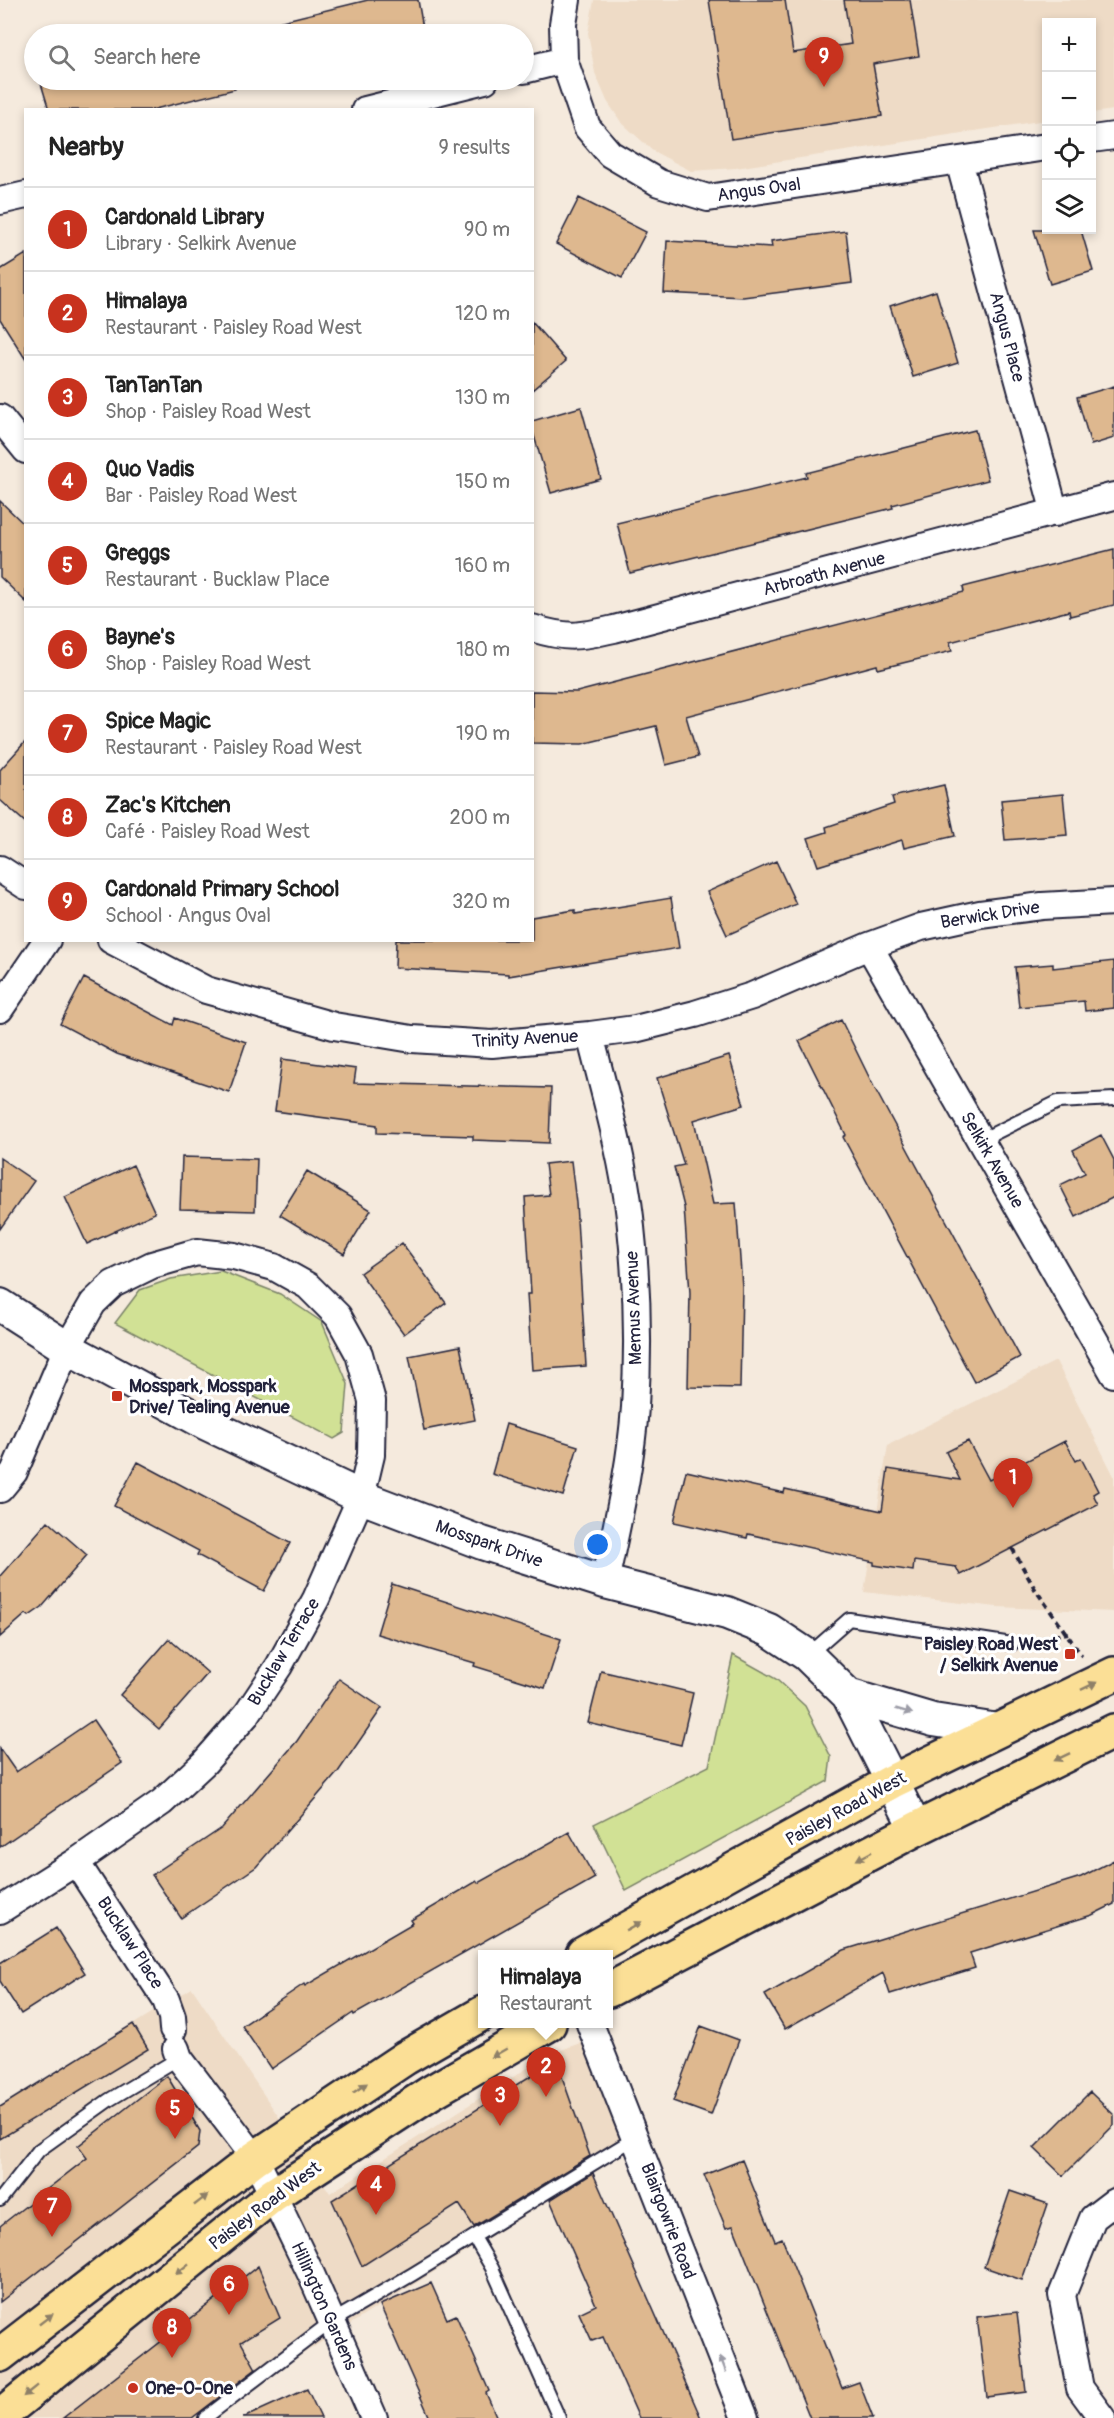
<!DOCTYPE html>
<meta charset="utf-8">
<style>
:root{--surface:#fff;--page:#f6f6f6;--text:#222;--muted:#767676;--line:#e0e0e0;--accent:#c8321e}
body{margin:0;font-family:Pangolin,sans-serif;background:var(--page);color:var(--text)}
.controls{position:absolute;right:18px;top:18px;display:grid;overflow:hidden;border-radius:0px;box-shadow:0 3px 9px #0003}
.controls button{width:54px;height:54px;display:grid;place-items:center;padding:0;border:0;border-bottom:2px solid var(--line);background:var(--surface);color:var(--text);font:30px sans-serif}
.you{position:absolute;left:598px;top:1545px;width:21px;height:21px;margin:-15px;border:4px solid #fff;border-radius:50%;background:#1a73e8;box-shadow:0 0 0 9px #1a73e833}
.badge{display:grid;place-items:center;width:39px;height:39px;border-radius:50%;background:var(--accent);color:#fff;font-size:20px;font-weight:700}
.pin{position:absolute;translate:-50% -50px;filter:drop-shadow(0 2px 3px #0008)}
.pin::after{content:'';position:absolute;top:32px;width:21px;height:18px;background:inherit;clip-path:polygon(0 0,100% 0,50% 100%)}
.popup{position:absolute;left:478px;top:1950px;width:135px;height:78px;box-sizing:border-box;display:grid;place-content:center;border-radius:0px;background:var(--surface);filter:drop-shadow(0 2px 4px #0005);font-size:20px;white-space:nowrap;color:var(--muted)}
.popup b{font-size:22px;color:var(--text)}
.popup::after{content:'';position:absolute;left:50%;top:100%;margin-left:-12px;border:12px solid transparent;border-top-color:var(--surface)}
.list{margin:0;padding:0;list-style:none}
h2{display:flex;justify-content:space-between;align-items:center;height:78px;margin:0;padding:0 24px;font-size:26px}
h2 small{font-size:20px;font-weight:400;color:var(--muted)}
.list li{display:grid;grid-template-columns:39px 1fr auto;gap:18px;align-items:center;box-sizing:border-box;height:84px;padding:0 24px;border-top:2px solid var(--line)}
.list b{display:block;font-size:22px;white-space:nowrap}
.list p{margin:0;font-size:20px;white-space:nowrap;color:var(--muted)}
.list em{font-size:20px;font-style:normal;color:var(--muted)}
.icon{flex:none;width:33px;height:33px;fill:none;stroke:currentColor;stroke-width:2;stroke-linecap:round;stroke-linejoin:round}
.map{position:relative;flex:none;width:1114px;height:2418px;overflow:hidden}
.search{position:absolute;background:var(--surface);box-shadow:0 3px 9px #0003;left:24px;top:24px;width:510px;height:66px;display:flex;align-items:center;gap:15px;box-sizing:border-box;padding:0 21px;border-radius:33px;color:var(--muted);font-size:22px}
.panel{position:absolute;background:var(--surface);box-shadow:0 3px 9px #0003;left:24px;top:108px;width:510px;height:834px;border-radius:0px}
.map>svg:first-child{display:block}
.built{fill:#eedbc6}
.green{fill:#d1e195;stroke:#7a8268;stroke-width:1.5}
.building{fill:#deb88f;stroke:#22223b;stroke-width:1.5}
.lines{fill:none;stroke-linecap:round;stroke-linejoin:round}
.service-casing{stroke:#22223b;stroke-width:16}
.minor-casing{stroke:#22223b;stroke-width:30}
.tertiary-casing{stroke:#22223b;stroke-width:36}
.primary-casing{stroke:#22223b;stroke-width:38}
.path{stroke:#22223b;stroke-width:4;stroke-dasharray:6 4.5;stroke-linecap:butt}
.service{stroke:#fff;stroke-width:12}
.minor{stroke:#fff;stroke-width:26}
.tertiary{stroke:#fff;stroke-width:32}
.primary{stroke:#fbdf96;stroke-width:33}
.oneway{fill:#8e8068}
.oneway2{fill:#9c9ca7}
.poi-dot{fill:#c8321e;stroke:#fff;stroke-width:2}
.labels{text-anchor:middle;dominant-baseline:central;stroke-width:6;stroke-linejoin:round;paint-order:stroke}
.street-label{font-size:18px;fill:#22223b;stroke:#fff}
.poi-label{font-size:18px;font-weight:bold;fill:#22223b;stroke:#fff;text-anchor:start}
</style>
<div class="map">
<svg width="1114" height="2418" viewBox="0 0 1114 2418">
<rect width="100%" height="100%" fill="#f5eadd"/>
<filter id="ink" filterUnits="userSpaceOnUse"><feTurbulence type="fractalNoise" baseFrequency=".0167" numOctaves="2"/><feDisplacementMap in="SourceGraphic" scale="12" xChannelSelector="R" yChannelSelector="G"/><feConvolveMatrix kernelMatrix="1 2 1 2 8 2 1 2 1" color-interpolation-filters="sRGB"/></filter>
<g filter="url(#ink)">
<!-- built -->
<path class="built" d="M594,0h520v110l-22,3v-91h-46v98l-310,48 -45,3 -38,-20 -32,-29 -14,-21 -12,-28 -7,-40z
M1056,1361l58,115v136l-117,-5 -133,-15 24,-147z
M192,1988l138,205 218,-138 48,-18 44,106 -440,275h-200v-311z"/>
<!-- green -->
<path class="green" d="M221,1271l59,23 42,28 26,62 -4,49 -10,6 -219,-116 25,-33 31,-11z
M733,1655l43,24 29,27 26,51 -3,24 -202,110 -32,-67 115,-58z"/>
<!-- building -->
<path class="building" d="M368,0h50l6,34h-182l-1,-3z
M709,0h76l8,53 58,-9 -7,-44h66l9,56 -46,8 9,52 -151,23z
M40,80h194l1,9 -84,21h-102z
M579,198l67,34 -24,46 -66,-34z
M1034,230h47l12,41 -43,13z
M846,231l6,52 -109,14 -79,-4 3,-52 105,6 -1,-6z
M26,254v106l-26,-41v-49z
M936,291l22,72 -45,14 -23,-71z
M532,322l34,39 -34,29z
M1114,386v52l-23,7 -14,-48z
M581,407l20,72 -50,14 -19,-64v-8z
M975,430l13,50 -96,25 1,3 -263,65 -13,-50 190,-46 -1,-4z
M0,501l26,25v76l-26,-25z
M1114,549v56l-44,11 -1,-5 -119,31 2,9 -74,18 -1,-4 -191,51 12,41 -32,8 -10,-39 -74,18 -50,-1v-52l45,1 387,-100 -1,-5z
M26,741v82l-26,-23v-30z
M944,785l11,51 -51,12 -2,-8 -84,26 -10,-28 19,-6 -1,-5 68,-23 -2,-7z
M1063,794l4,41 -62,5 -4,-40z
M776,861l20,43 -69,31 -20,-43z
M671,898l8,50 -171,28v-2l-113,-6 1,-28h136v-23l43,-7v4z
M1114,961v47l-29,3 -1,-10 -65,6 -4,-40 38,-3v4z
M84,978l89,47 2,-7 71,24 -17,50 -112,-38 -57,-30z
M841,1020l33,67 146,270 -46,25 -131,-245 3,-2 -47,-94z
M729,1056l15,49 -50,15 19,84 23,-1 6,84 -2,101 -52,-1 2,-94 -6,-86 -10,-40 10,-2 -27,-87z
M282,1059l74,10 -2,14 197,5 -2,55 -76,-3v-4l-96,-3v-8l-102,-14z
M1101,1135l13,25v37l-38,20 -16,-32 25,-12 -12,-23z
M182,1157l75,2 -2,52 -75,-2z
M0,1158l34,23 -34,48z
M571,1161l5,42 10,163 -54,4 -5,-76h4l-6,-97 24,-2 -4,-31z
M133,1165l22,48 -68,31 -22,-47z
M307,1171l64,39 -27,44 -64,-39z
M402,1243l44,60 -42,31 -44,-61z
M460,1346l15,74 -51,10 -15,-74z
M506,1424l72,22 -15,50 -71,-22z
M968,1441l21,39 76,-39 11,20 5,-3 17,33 -5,3 5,10 -138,71 -4,-8 -42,-6 -1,10 -39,-6v-3l-126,-28 -1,4 -73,-16 12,-51 98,22 1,-4 97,22 6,-42 72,11 -14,-28z
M138,1462l152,81 -26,48 -67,-36 2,-4 -85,-45z
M48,1521l39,34 -45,52 -13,9 -3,-2 -26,23v-61z
M392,1584l169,55 -16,49 -71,-22 1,-3 -98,-29z
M169,1639l39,34 -49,56 -39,-34z
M601,1671l92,22 -12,52 -93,-22z
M339,1679l43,29 -44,64 -82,95 -75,51 -29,-43 70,-47 75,-87z
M93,1720l29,43 -122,84v-98l16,23z
M569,1832l26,46 -241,137 -1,-2 -82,56 -29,-43 62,-42 1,2 108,-63 -2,-3 66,-39 1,2z
M1114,1860v44l-22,11 -122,38 5,15 -85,26 -7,-21 -98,56 -20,-34 79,-45 237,-73z
M56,1928l29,45 -64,41 -21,-33v-18z
M133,2024l15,25 -148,90v-32z
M701,2026l38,14 -28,75 -38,-14z
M556,2060l34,96 -116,71 -15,-23 -97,62 -30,-66z
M167,2076l33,55 -2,16 -198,155v-76l87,-68 -9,-12z
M1090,2092l24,23v10l-51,51 -29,-28z
M742,2160l33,81 7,-3 60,150 17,-6 14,36h-63l-77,-192 -7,2 -22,-53z
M593,2173l108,245h-62l-36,-81 -11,4 -13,-28 17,-8 -46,-105z
M1010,2191l38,13 -26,76 -38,-13z
M258,2266l22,52 -39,24 15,27 -64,49h-129z
M431,2283l16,36 9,-4 33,76 -3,2 11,25h-67l-50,-113z
M1017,2312l9,80 -39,5 -10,-80z
M307,2389l14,29h-78z"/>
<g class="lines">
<!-- service casing -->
<g class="service-casing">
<path id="service" d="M981,1140l77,-38 56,-3
M808,1655l41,-36 163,25
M0,2200l39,-50 70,-50 70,-42
M474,2237l18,31 67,150
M205,2418l126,-96 82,-48 222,-136"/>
</g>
<!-- minor casing -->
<g class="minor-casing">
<path id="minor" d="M567,0l-4,24 1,36 23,67 23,27 49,29 49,15 338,-51
M524,70l40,-10
M365,110l120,-30
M1092,139l22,-3
M959,161l96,352
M0,201l26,-6
M0,418l26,32
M532,628c35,11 47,9 82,1l500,-133
M0,869l26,17
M111,940l95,50 128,36 78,13 80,5 98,-9 45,-6 60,-15 57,-18 117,-50 52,-19 59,-13 62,-8 72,-4
M869,946l245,428
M0,1009l47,-69
M590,1035c15,60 33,121 40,182 7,63 9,127 5,190 -4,59 -18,117 -30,175
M0,1489l14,-17 53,-124 26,-45 20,-19 39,-19 45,-13 37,4 40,11 34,19 30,30 21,38 13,47 -1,54 -10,42 -45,102 -37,67 -32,48 -43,49 -42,39 -86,60 -76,48
M76,1862l90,138 6,17 1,12
M590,2024l155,394
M176,2049l3,9 76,100 56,116 63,144
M1102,2418l-22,-30 -18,-93 31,-77 21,-16"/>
</g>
<!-- tertiary casing -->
<g class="tertiary-casing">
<path id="tertiary" d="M0,1305l67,43 138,75 156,74 121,46 123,39 122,31 42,17 38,25 41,40 68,134
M848,1695l85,25 65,10"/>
</g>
<!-- primary casing -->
<g class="primary-casing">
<path id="primary" d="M583,1954l308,-172 223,-108
M609,1990l307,-161 198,-98
M0,2355l255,-197 150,-100 78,-45
M0,2416l273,-221 157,-102 119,-69"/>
</g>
<!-- path -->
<path class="path" d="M1012,1548l23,41 47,67
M1033,1640l35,-7"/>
<!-- service -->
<use href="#service" class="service"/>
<!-- minor -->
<use href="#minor" class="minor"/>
<!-- tertiary -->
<use href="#tertiary" class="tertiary"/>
<!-- primary -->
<use href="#primary" class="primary"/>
</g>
<!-- one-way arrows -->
<defs><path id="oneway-solid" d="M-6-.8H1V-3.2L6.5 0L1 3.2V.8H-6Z" transform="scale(1.5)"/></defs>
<g class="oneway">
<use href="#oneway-solid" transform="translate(1089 1686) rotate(-26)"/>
<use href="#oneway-solid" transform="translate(1062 1757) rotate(154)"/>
<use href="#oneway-solid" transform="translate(864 1856) rotate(152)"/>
<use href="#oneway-solid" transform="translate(634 1926) rotate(-29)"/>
<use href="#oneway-solid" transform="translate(499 2053) rotate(150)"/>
<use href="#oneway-solid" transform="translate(360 2088) rotate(-34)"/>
<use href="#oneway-solid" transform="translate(201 2200) rotate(-38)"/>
<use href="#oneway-solid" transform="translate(182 2269) rotate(141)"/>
<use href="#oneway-solid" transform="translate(46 2319) rotate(-38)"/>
<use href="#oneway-solid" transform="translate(30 2391) rotate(141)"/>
</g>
<g class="oneway2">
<use href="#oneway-solid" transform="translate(904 1711) rotate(16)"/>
<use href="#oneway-solid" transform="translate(723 2364) rotate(-111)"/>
</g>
</g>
<!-- markers -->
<g class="poi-dot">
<rect x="111" y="1390" width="12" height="12" rx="3"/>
<rect x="1064" y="1648" width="12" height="12" rx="3"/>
<circle cx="133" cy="2388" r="6"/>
</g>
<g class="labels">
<!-- street labels -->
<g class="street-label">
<text transform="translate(759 190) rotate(-8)">Angus Oval</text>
<text transform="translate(1007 337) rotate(75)">Angus Place</text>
<text transform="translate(824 574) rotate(-15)">Arbroath Avenue</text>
<text transform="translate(990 915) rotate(-9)">Berwick Drive</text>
<text transform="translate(525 1039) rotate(-3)">Trinity Avenue</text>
<text transform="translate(992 1160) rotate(60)">Selkirk Avenue</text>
<text transform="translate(634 1308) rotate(-92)">Memus Avenue</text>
<text transform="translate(489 1544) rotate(19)">Mosspark Drive</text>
<text transform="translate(284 1652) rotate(-59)">Bucklaw Terrace</text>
<text transform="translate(846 1809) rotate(-29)">Paisley Road West</text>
<text transform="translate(130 1943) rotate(57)">Bucklaw Place</text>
<text transform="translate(265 2206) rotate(-37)">Paisley Road West</text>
<text transform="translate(668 2221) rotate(69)">Blairgowrie Road</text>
<text transform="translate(324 2306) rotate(66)">Hillington Gardens</text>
</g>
<!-- poi labels -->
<g class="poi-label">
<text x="129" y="1386">Mosspark, Mosspark<tspan x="129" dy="21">Drive/ Tealing Avenue</tspan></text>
<text x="1058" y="1644" text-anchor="end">Paisley Road West<tspan x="1058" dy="21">/ Selkirk Avenue</tspan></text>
<text x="145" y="2388">One-O-One</text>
</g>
</g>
</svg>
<div class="controls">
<button>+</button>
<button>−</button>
<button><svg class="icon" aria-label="locate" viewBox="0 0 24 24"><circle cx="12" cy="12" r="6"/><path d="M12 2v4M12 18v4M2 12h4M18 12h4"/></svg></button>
<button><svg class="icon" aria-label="layers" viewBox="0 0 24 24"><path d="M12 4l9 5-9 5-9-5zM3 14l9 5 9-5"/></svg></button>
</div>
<div class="you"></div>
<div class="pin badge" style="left:1013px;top:1508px">1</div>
<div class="pin badge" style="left:546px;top:2097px">2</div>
<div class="popup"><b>Himalaya</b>Restaurant</div>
<div class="pin badge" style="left:500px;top:2126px">3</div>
<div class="pin badge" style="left:376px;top:2215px">4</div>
<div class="pin badge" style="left:175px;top:2139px">5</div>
<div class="pin badge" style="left:229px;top:2315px">6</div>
<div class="pin badge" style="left:52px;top:2237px">7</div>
<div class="pin badge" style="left:172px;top:2358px">8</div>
<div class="pin badge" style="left:824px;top:87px">9</div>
<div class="search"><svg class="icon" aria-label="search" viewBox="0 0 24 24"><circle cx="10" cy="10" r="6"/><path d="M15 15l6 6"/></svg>Search here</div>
<section class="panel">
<h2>Nearby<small>9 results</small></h2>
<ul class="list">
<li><span class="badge">1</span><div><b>Cardonald Library</b><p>Library · Selkirk Avenue</p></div><em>90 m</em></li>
<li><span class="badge">2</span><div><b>Himalaya</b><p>Restaurant · Paisley Road West</p></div><em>120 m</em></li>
<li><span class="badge">3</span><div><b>TanTanTan</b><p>Shop · Paisley Road West</p></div><em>130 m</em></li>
<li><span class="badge">4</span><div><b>Quo Vadis</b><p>Bar · Paisley Road West</p></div><em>150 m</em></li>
<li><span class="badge">5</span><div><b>Greggs</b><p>Restaurant · Bucklaw Place</p></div><em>160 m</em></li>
<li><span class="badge">6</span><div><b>Bayne's</b><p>Shop · Paisley Road West</p></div><em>180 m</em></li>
<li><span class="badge">7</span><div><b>Spice Magic</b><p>Restaurant · Paisley Road West</p></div><em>190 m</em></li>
<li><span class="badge">8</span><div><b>Zac's Kitchen</b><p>Café · Paisley Road West</p></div><em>200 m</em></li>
<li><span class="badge">9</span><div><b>Cardonald Primary School</b><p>School · Angus Oval</p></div><em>320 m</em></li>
</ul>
</section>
</div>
